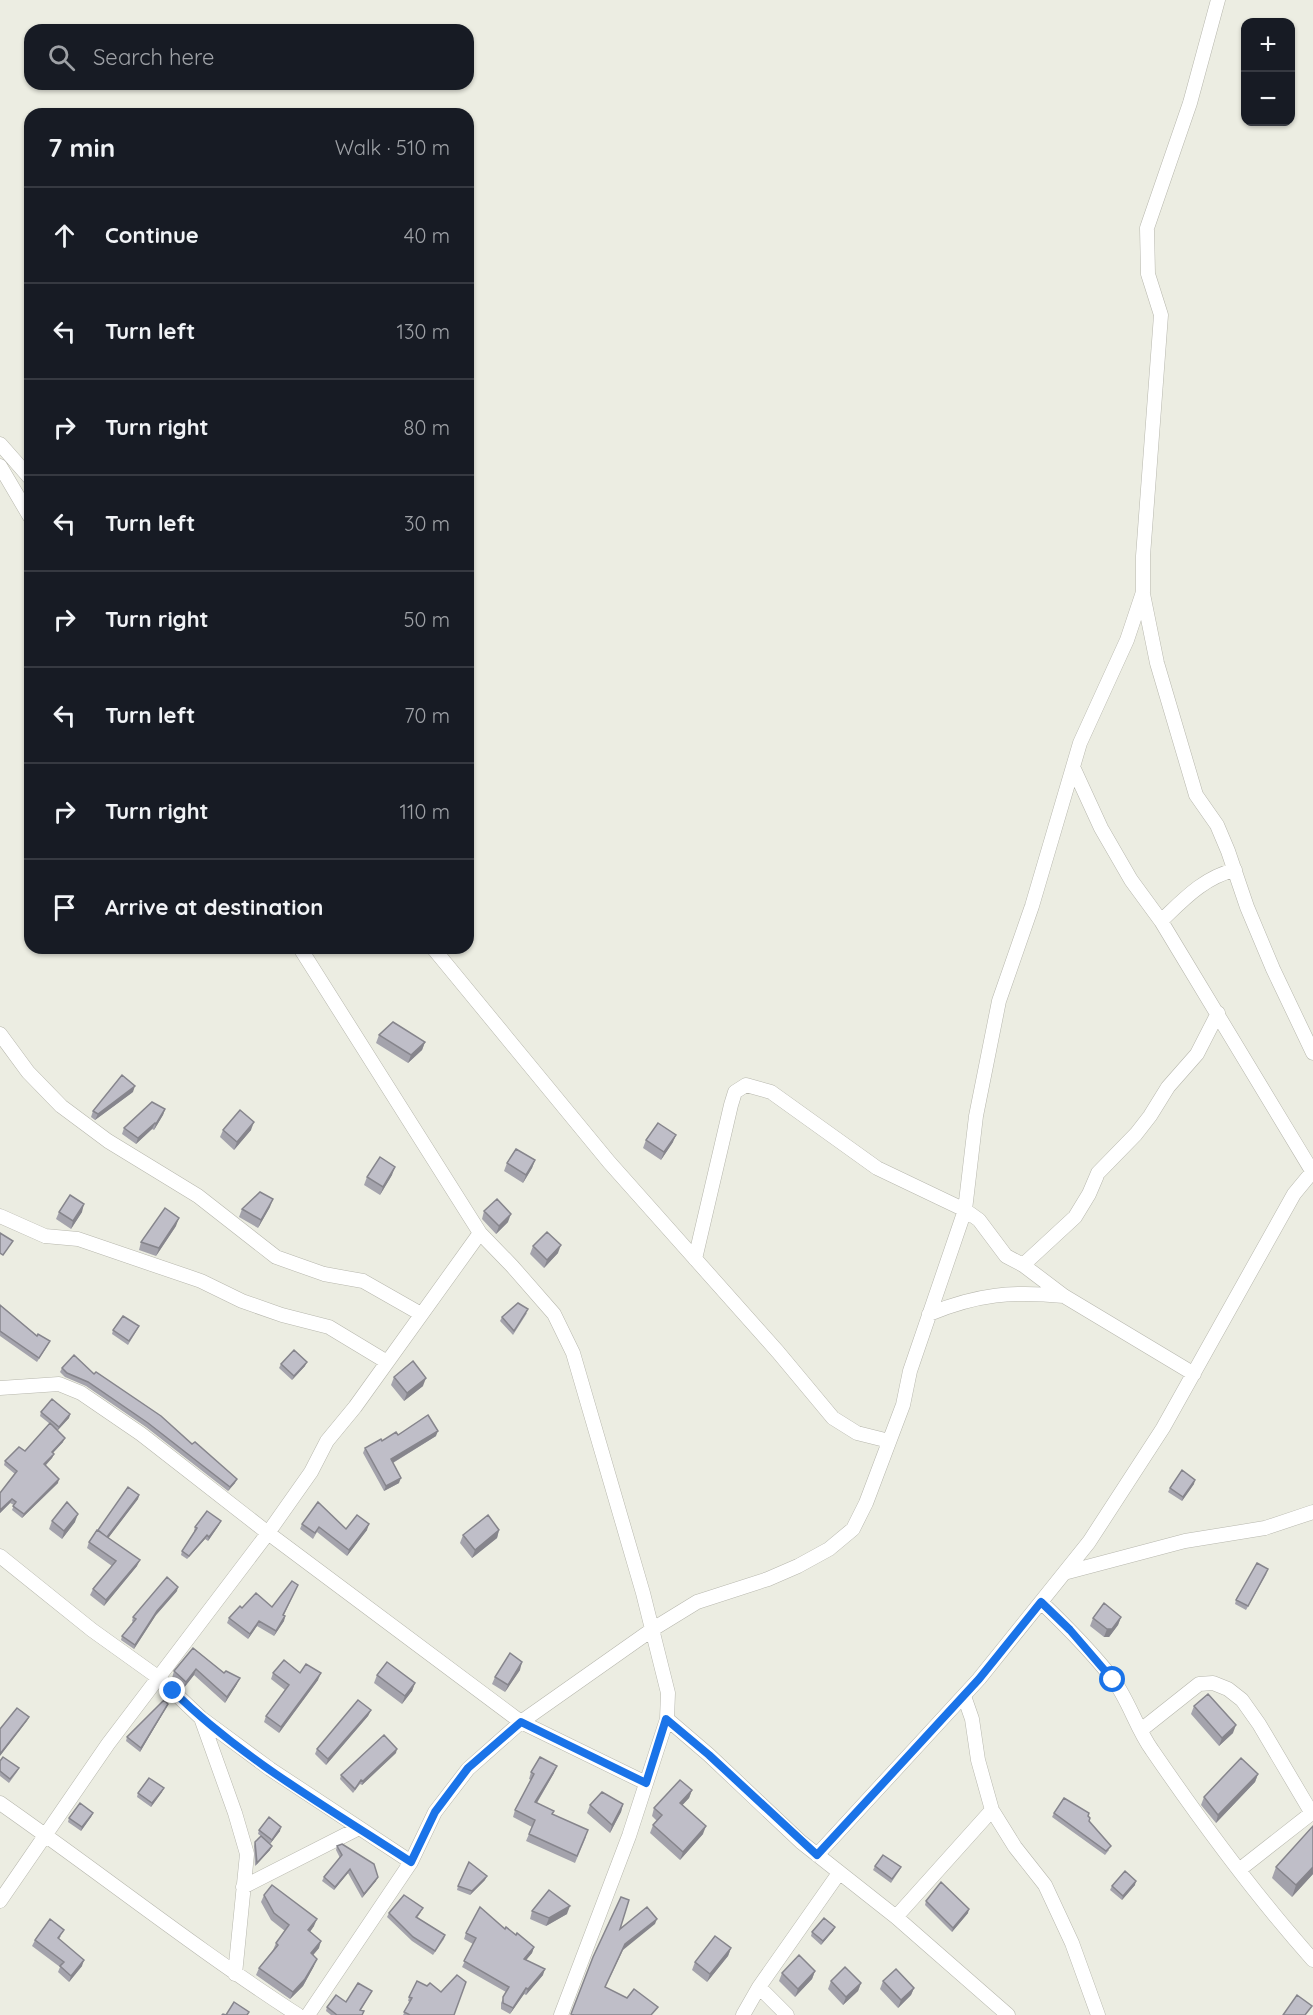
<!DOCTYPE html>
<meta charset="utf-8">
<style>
:root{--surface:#171b24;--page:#20242c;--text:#f1f3f6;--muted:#9ea1a6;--line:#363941}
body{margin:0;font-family:Quicksand,sans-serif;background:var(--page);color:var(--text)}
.controls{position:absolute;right:18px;top:18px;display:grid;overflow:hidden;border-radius:12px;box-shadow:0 2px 4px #0004}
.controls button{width:54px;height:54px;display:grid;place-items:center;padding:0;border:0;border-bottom:2px solid var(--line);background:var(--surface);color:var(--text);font:30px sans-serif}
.stop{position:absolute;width:18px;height:18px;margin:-14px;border:4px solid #1a73e8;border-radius:50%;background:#fff}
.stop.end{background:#1a73e8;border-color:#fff;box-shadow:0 2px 6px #0008}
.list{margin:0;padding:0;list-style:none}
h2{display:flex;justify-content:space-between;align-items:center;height:78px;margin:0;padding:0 24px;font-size:26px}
h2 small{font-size:20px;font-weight:400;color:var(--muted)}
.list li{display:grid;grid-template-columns:39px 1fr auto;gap:18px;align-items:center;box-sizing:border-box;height:96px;padding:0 24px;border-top:2px solid var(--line)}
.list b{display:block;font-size:22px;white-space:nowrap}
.list em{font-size:20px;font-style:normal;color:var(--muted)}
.icon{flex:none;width:33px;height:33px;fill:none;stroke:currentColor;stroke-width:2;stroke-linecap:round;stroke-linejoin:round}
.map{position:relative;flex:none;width:1313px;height:2015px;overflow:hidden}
.search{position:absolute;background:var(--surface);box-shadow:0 2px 4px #0004;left:24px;top:24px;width:450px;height:66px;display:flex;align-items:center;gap:15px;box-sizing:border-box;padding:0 21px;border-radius:18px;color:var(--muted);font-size:22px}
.panel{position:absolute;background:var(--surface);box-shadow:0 2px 4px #0004;left:24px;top:108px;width:450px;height:846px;border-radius:18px}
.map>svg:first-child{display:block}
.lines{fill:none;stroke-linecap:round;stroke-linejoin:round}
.minor-casing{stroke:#b7b7ad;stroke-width:15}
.minor{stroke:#fff;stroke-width:14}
.wall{fill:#a4a3ac}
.shaded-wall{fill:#86858c}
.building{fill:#bfbec8;stroke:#86858c;stroke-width:1.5}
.route{stroke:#1a73e8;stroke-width:8}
</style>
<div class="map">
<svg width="1313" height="2015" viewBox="0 0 1313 2015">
<rect width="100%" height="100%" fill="#ecede2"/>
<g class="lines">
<!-- minor casing -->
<g class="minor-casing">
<path id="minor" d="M0,444l30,34
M0,466l30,51
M1143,594l14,69 39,132 21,30 11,26 19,56 26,62 40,84
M1073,767l28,61 30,52 30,41 151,250
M1161,921c22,-21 43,-44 74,-51
M300,948l180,285 32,33 42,48 19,39 70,240 25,100 -1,26 -38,117 -68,179
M433,948l176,214 169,190 55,66 24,15 32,8
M0,1034l28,38 33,34 47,35 90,55 78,61 48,17 39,7 58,33
M0,1216l45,20 33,3 123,42 41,20 40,14 47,12 58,35
M695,1259l36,-154 4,-13 11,-7 25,7 106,76 88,42 14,10 27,36 17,9 41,31 130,78
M1023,1265l52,-48 14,-23 9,-21 38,-39 14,-18 18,-29 29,-33 21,-41
M929,1314c49,-20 83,-23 135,-18
M0,1388l59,-4 22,9 60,41 127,99 253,189 125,61
M0,1556l92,74 67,48 42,40 69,51 141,93
M1064,1573l121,-32 80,-13 48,-16
M1041,1602c25,24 50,49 71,76 17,22 24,50 40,72 50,73 102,144 161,210
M964,1696l8,23 6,41 14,50 23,37 30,38 27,58 26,72
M201,1718l34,95 12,41 -12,120
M667,1719l42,36 92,87 95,75 112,98
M1141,1730l58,-46 14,-1 15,6 14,11 17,24 52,88
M0,1803c100,70 196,146 298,212
M817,1855l162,-176 110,-137 74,-114 131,-234 19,-23
M1239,1870l74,-58
M243,1887l116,-59
M0,1901l108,-157 160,-211 43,-61 16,-31 28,-34 125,-174
M896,1917l96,-107
M759,1987l28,28
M308,2015l103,-153 24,-50 33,-43 53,-47 132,-93 44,-27 71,-23 30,-13 31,-17 24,-20 13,-26 37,-98 7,-34 55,-161 11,-94 23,-115 33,-95 48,-163 47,-103 16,-48v-36l18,-241 -13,-41 -1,-46 43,-125 28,-103
M743,2015l16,-28 80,-114"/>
</g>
<!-- minor -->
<use href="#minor" class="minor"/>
</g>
<!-- wall -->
<path class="wall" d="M379,1035l46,7 -3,8 -14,13 -32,-20z
M133,1092l-38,28 -4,-3 2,-6z
M165,1109l-2,6 -9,15 -2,-1 -16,15 -14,-10 2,-6z
M223,1130h28l-17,20 -14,-13z
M646,1140l27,2 -12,18 -18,-12z
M535,1160l-3,8 -9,15 -19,-12 3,-8z
M392,1175l-12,20 -16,-10 3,-8z
M270,1207l-12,21 -19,-11 3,-8z
M484,1211l24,11 -12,12 -14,-15z
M59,1212h23l-11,17 -15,-10z
M176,1226l-20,30 -17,-6 2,-8z
M533,1246l25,7 -14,15 -14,-14z
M0,1305l48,40 -11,17 -37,-26z
M527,1313l-14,22 -13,-14 2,-4z
M139,1326l-2,4 -9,15 -16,-11 1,-4z
M281,1364l24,2 -13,14 -13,-12z
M62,1368l32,6 141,109 -7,8 -82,-64 -60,-41 -21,-9 -5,-5z
M394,1377l29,9 -19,15 -13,-16z
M41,1412l29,2 -1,4 -12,13 6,11 -10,11 1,1 -2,4 -6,7 12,18 -36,35 -10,-8 2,-5 -4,-2 -10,10v-20l15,-19 -11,-9 1,-4 20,-10 25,-27 -10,-8z
M398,1435l38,1 -43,27 6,20 -15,8 -21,-38 2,-5z
M1194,1484l-12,17 -14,-9 2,-4z
M139,1495l-1,4 -30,39 29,28 -33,40 -14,-11 3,-6 19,-23 -25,-18 2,-6 9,-12z
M52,1521l23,1 -13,17 -13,-10z
M302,1524l44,5 21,1 -20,26 -30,-24 -4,7 -13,-10z
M219,1525l-11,16 -3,-2 -18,20 -6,-4 1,-4 13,-20h-1l1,-4z
M499,1530l-2,8 -25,20 -12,-15 3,-8z
M1267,1573l-21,37 -11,-6 1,-4z
M298,1585l-14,30 1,1 -1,5 -10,15 -17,-10 -9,13 -21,-16 2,-5 13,-10 30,-1z
M177,1591l-21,24 -22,34 -13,-9 1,-4 11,-14 -1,-1 1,-4z
M1121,1617l-3,8 -9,12h-5l-14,-11 3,-8z
M193,1648l31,25 13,11 -12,19 -31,-28 -11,14 -11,-11 2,-7z
M520,1670l-15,22 -13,-8 3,-7z
M273,1673h27l18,7 -39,53 -15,-11 2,-6 19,-26 -14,-11z
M377,1675l38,8 -3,8 -10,13 -28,-21z
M168,1704l-2,4 -26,44 -14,-11 1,-4z
M1194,1706l39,27 -14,13 -28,-32z
M371,1710l-3,6 -42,49 -11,-11 2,-5z
M396,1753l-34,32 -2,-1 -7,9 -13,-14 1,-4z
M0,1761l19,7 -2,4 -8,11 -9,-7z
M531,1772l23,1 -17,30 49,34 -11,26 -49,-22 6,-14 -19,-10 2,-7 16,-30 -2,-1z
M1258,1774l-3,8 -39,41 -15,-18 3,-8z
M692,1790l-3,8 -7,7 21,29 -23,26 -30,-27 3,-8 4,-4 -5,-5 2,-8z
M162,1792l-11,15 -14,-10 1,-4z
M623,1804l-2,8 -11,21 -23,-20 3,-8z
M93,1813l-2,4 -10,14 -13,-9 1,-4z
M1054,1813h35l-1,3 2,2 -1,3 20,29 -4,5 -53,-38z
M1313,1826v48l-21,23 -20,-19 4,-11z
M259,1830l21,1 -10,13 -8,-7 8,13 -15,16 -1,-20 1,-4 6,-6 -3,-2z
M337,1846l39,35 -14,17 -14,-25 -14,17 -12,-9 2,-4 16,-19 -4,-8z
M875,1866l26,1 -2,4 -8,12 -18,-13z
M485,1880l-15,15 -13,-5 1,-4z
M1135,1885l-13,15 -12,-10 2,-4z
M264,1895l50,31 -4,6 9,16 -6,7 1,11 -11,20 -13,13 -34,-24 3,-7 14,-18 3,-7 9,-12 -14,-11 -10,-18z
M926,1901l42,12 -16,19 -27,-27z
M532,1911l35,3 -21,12 -16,-7z
M421,1912l-4,6 28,17 -1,4 -11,16 -21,-14 -25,-24 2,-4z
M835,1927l-2,4 -12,14 -10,-9 1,-4z
M505,1929l11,6 18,12 -2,6 -6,7 17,15 -17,20 -2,-1 -14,20 -9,-5v-6l5,-11 -44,-25 11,-23 -9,-5 2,-6z
M61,1936l-2,3 23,27 -13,16 -11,-10 2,-5 -28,-21 3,-6z
M731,1948l-3,8 -21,26 -15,-12 3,-8z
M815,1971l-3,8 -17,18 -16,-16 3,-8z
M831,1981l30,2 -3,8 -15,14 -15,-16z
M883,1981l31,7 -3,7 -13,13 -18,-19z
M372,1991l-11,19 1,5h-31l-5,-4 1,-4 19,-5z
M409,1997l45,18h-51l7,-13 -2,-1z"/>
<!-- shaded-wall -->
<path class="shaded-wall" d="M425,1042l-3,8 -14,13 3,-8z
M135,1086l-2,6 -38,28 3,-6z
M165,1109l-2,6 -9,15 2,-6z
M254,1122l-3,8 -17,20 3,-8z
M155,1123l-3,6 -16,15 2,-6z
M676,1135l-3,7 -12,18 3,-8z
M535,1160l-3,8 -9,15 3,-8z
M395,1167l-3,8 -12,20 3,-8z
M273,1199l-3,8 -12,21 3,-8z
M84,1204l-2,8 -11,17 2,-8z
M511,1214l-3,8 -12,12 3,-8z
M179,1218l-3,8 -20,30 3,-8z
M561,1245l-3,8 -14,15 3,-8z
M307,1362l-2,4 -13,14 2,-4z
M426,1378l-3,8 -19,15 3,-8z
M70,1414l-1,4 -12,13 2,-4z
M438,1431l-2,5 -47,29 2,-6z
M65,1438l-2,4 -13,14 2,-4z
M54,1454l-2,4 -9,10 1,-4z
M401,1478l-2,5 -15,8 2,-5z
M59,1479l-1,4 -36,35 2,-4z
M237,1479l-2,4 -7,8 2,-4z
M1195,1480l-1,4 -12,17 1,-4z
M139,1495l-1,4 -32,42 1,-4z
M12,1499l-2,4 -10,10v-3z
M78,1514l-3,8 -13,17 2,-8z
M221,1521l-2,4 -11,16 1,-4z
M369,1524l-2,6 -20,26 2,-6z
M499,1530l-2,8 -25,20 3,-8z
M207,1535l-2,4 -18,20 2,-3z
M140,1560l-3,6 -33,40 2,-6z
M178,1587l-1,4 -21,24 -22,34 1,-4 22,-34z
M285,1616l-1,5 -10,15 2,-5z
M1121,1617l-3,8 -9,12h-5l3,-8z
M259,1621l-2,5 -9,13 2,-5z
M522,1662l-2,8 -15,22 3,-7z
M196,1669l-2,6 -11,14 3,-7z
M321,1673l-3,7 -39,53 2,-6z
M240,1678l-3,6 -12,19 2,-6z
M415,1683l-3,8 -10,13 3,-8z
M168,1704l-2,4 -26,44 1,-4z
M371,1710l-3,6 -42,49 2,-6z
M29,1717l-2,4 -27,35v-2z
M1236,1725l-3,8 -14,13 3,-8z
M397,1749l-1,4 -34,32 1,-4z
M557,1766l-3,7 -21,36 2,-7z
M1258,1774l-3,8 -39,41 2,-8z
M164,1788l-2,4 -11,15 1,-4z
M692,1790l-3,8 -12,13 3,-8z
M623,1804l-2,8 -11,21 2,-8z
M93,1813l-2,4 -10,14 1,-4z
M706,1826l-3,8 -23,26 3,-8z
M281,1827l-1,4 -10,13 2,-4z
M272,1846l-2,4 -15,16 2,-3z
M1313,1867v7l-21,23 4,-12z
M350,1869l-2,4 -14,17 1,-3z
M487,1876l-2,4 -15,15 2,-4z
M378,1877l-2,4 -14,17 2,-4z
M1136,1881l-1,4 -13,15 1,-4z
M570,1906l-3,8 -21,12 3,-8z
M969,1909l-1,4 -16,19 1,-4z
M317,1919l-3,7 -8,11 2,-7z
M657,1919l-2,5 -32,26 -20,42 22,-48z
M835,1927l-2,4 -12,14 2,-4z
M321,1941l-2,7 -10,12 2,-7z
M534,1947l-2,6 -10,12 2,-6z
M731,1948l-3,8 -21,26 3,-8z
M317,1959l-3,7 -11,20 -13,13 3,-7z
M84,1960l-2,6 -13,16 2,-6z
M545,1969l-2,6 -17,20 2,-6z
M815,1971l-3,8 -17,18 3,-8z
M861,1983l-3,8 -15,14 3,-8z
M526,1988l-2,6 -14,20 3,-6z
M914,1988l-3,7 -13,13 3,-8z"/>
<!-- building -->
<path class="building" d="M393,1022l32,20 -14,13 -32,-20z
M122,1075l13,11 -37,28 -5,-3z
M152,1102l13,7 -9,15 -1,-1 -17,15 -14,-10z
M240,1110l14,12 -17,20 -14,-12z
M658,1123l18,12 -12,17 -18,-12z
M516,1149l19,11 -9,15 -19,-12z
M380,1157l15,10 -12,20 -16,-10z
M260,1192l13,7 -12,21 -19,-11z
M70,1195l14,9 -11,17 -14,-9z
M497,1199l14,15 -12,12 -15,-15z
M165,1208l14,10 -20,30 -18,-6z
M547,1232l14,13 -14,15 -14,-14z
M0,1233l13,8 -10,14 -3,-2z
M518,1303l10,6 -14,22 -12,-14z
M0,1305l37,31 1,-2 12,7 -11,17 -39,-27z
M123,1316l16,10 -10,15 -16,-11z
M294,1350l13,12 -13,14 -13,-12z
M74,1355l20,19 2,-2 65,44 31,28 3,-2 42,37 -7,8 -82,-64 -60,-41 -21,-9 -5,-5z
M413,1361l13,17 -19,15 -13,-16z
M52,1399l18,15 -11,13 -18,-15z
M428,1415l10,16 -47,28 10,19 -15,8 -21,-38 16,-9 1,2 14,-9 2,3z
M50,1423l15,15 -13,14 2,2 -10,10 15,15 -35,35 -11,-8 3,-4 -4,-3 -12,11v-17l17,-22 -12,-10 14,-14 6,4z
M1182,1470l13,10 -12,17 -13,-9z
M128,1487l11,8 -32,42 -9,-7z
M67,1502l11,12 -14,17 -12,-10z
M318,1502l28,27 11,-14 12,9 -20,26 -30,-23 -4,6 -13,-9z
M207,1511l14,10 -12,16 -2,-2 -18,21 -7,-5 15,-23 -2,-1z
M488,1515l11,15 -24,20 -12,-15z
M97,1530l43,30 -34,40 -13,-11 23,-28 -27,-19z
M1257,1563l11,6 -20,37 -12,-6z
M167,1577l11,10 -21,24 -22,34 -13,-9 14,-17 -3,-2z
M292,1581l6,4 -15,30 2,1 -9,15 -17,-10 -9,13 -21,-16 11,-12 2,2 14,-15 16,14z
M1104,1603l17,14 -9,12h-5l-14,-11z
M193,1648l31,25 2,-2 14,7 -13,19 -31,-28 -10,13 -12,-11z
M510,1653l12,9 -14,23 -13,-8z
M284,1660l16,13 6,-9 15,9 -40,54 -15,-11 23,-31 -16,-12z
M387,1662l28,21 -10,13 -28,-21z
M1208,1694l28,31 -14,13 -28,-32z
M164,1700l4,4 -27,44 -14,-11z
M358,1700l13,10 -43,49 -11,-10z
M17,1708l12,9 -29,37v-25z
M384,1735l13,14 -34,32 -2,-1 -6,9 -14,-14z
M3,1757l16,11 -9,11 -10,-8v-10z
M540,1757l17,9 -22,36 19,9 -2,3 36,16 -11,26 -48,-22 6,-14 -20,-10 19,-36 -3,-2z
M1241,1758l17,16 -40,41 -14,-18z
M149,1778l15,10 -12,15 -14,-10z
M680,1780l12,10 -12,13 26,23 -23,26 -30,-27 9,-10 -8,-7z
M602,1792l21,12 -11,21 -22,-20z
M1064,1798l25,15 -1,3 2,2 -1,3 22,25 -5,5 -52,-38z
M80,1803l13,10 -11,14 -13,-9z
M269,1817l12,10 -9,13 -13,-10z
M1313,1826v41l-17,18 -20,-18z
M261,1836l11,10 -15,17 -2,-21z
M342,1844l32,20 4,13 -14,17 -14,-25 -15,18 -11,-10 18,-22 -5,-9z
M883,1855l18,12 -9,12 -17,-13z
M469,1862l18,14 -15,15 -14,-5z
M1125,1871l11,10 -13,15 -11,-10z
M941,1882l28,27 -16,19 -27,-27z
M272,1885l45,34 -9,11 13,11 -10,12 6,6 -12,20 -12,13 -34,-24 19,-23 -2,-2 13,-18 -15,-12 -10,-18z
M549,1890l21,16 -21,12 -17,-7z
M404,1895l19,13 -7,9 29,18 -10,16 -22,-14 -24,-24z
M621,1897l8,3 -9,29 27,-22 10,12 -32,25 -20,43 22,11 7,-9 24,18 -7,8h-77l-3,-1 22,-57z
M480,1907l25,22 1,-2 10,8 1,-2 17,14 -10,12 21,10 -17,20 -2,-1 -13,20 -10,-5v-6l6,-10 -45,-26 12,-23 -10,-5z
M824,1918l11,9 -12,14 -11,-9z
M50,1919l14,11 -6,8 26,22 -13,16 -11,-10 4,-4 -29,-22z
M715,1936l16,12 -21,26 -15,-12z
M799,1955l16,16 -17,18 -16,-16z
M845,1967l16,16 -15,14 -15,-16z
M896,1969l18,19 -13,12 -18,-19z
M457,1975l9,7 -12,33h-44l-6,-3 8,-14 -3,-1 8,-16 10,5 3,-3 11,9z
M358,1983l14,8 -12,19 4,1 -2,4h-25l-10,-8 9,-12 10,7z
M1297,1995l15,11 -7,9h-22z
M234,2002l15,10 -2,3h-25l1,-1 3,1z"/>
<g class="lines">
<!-- route -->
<path class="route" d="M173,1691c69,68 157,118 238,171l24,-50 33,-44 53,-46 125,61 20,-64 43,36 108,100 162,-176 62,-77 29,28 43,50"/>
</g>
</svg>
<div class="controls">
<button>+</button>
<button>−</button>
</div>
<div class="stop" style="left:1113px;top:1680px"></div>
<div class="stop end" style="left:173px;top:1691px"></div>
<div class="search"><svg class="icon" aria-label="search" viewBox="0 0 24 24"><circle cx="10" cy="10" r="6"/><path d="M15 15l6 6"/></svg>Search here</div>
<section class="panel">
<h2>7 min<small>Walk · 510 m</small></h2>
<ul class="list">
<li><svg class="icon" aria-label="ahead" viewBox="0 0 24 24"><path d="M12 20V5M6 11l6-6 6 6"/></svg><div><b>Continue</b></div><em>40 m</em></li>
<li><svg class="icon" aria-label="left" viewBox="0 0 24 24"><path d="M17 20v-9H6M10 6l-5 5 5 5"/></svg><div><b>Turn left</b></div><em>130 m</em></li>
<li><svg class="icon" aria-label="right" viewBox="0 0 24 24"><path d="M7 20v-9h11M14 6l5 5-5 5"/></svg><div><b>Turn right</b></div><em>80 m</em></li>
<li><svg class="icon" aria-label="left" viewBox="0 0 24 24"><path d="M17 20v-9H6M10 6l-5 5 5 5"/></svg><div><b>Turn left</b></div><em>30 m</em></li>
<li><svg class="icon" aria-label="right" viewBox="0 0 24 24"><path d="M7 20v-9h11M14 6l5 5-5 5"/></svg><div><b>Turn right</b></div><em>50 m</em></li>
<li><svg class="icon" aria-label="left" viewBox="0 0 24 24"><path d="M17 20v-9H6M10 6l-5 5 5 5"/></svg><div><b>Turn left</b></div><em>70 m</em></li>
<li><svg class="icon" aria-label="right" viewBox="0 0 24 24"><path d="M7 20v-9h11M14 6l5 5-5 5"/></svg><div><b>Turn right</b></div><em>110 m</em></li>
<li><svg class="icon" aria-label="arrive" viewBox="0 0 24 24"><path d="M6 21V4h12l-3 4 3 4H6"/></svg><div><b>Arrive at destination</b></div></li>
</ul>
</section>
</div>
